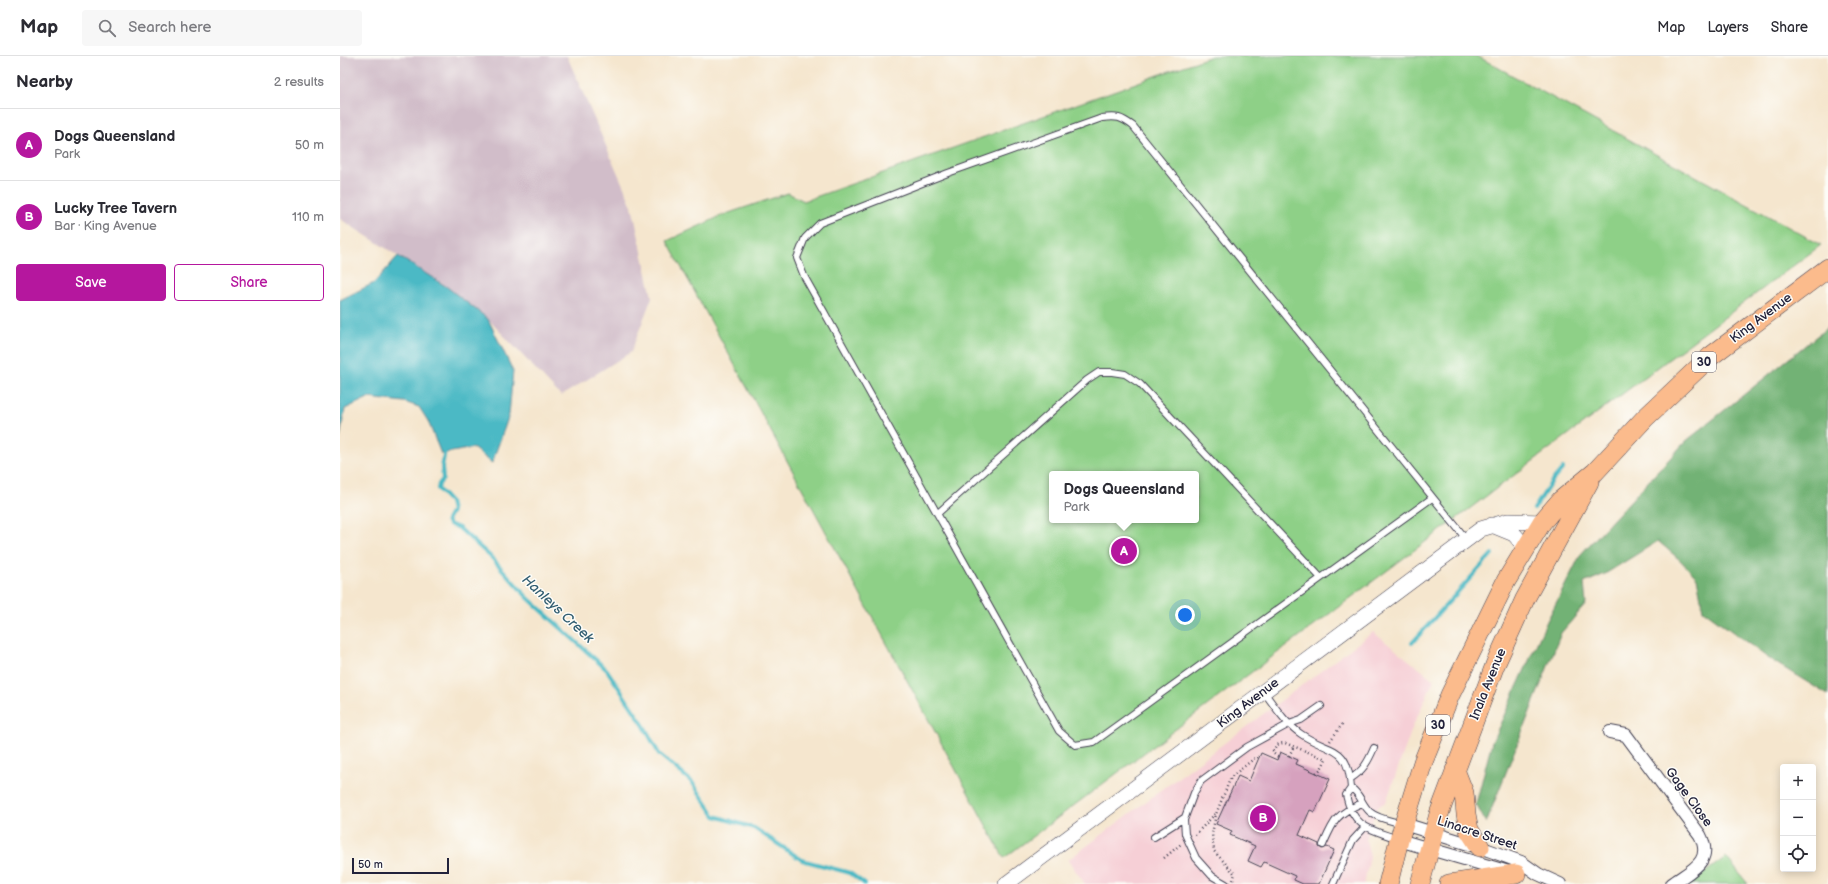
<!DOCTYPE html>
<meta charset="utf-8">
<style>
:root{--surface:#fff;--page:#f7f7f7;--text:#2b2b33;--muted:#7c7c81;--line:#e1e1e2;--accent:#b5179e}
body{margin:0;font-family:"Balsamiq Sans",sans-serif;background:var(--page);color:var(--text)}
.controls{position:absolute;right:12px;bottom:12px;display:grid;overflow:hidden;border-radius:4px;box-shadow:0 2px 10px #0003}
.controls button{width:36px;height:36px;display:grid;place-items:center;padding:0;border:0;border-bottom:1px solid var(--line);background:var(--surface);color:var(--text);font:20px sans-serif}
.scale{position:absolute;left:12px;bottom:10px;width:97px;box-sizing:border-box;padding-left:4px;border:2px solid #22223b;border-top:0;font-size:11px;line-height:14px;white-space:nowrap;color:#22223b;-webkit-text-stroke:3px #fdfcf7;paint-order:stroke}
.you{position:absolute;left:845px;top:559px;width:14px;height:14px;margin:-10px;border:3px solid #fff;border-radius:50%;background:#1a73e8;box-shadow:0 0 0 6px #1a73e833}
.badge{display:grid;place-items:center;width:26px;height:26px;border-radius:50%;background:var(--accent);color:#fff;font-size:13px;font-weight:700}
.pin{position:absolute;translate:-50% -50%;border:2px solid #fff;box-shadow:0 1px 4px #0006}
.popup{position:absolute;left:709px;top:415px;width:150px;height:52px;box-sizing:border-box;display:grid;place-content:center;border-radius:4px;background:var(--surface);filter:drop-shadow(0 1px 3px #0005);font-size:13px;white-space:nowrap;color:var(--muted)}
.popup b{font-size:15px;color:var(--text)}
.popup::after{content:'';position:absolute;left:50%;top:100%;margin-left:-8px;border:8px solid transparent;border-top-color:var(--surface)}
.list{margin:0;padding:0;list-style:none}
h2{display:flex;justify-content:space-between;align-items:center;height:52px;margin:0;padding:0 16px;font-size:17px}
h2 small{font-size:13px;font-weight:400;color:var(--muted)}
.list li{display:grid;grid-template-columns:26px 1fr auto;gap:12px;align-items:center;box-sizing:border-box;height:72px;padding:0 16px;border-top:1px solid var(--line)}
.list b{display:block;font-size:15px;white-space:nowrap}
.list p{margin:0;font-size:13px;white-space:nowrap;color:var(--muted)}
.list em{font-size:13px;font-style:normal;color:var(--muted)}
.actions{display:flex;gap:8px;padding:12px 16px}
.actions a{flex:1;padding:9px 0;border:1px solid var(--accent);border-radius:4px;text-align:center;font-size:14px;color:var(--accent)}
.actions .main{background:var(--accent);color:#fff}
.icon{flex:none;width:22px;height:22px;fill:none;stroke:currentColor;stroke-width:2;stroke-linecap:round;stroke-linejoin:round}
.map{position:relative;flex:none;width:1488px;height:828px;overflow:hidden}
header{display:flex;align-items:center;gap:24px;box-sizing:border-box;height:56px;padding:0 20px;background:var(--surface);border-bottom:1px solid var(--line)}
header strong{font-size:19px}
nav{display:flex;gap:22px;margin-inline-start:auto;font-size:14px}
.search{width:280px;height:36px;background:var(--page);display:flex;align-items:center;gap:10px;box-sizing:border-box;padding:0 14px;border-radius:4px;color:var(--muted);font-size:15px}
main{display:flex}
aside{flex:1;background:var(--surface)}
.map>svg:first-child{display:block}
.built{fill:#f6cfd6}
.industrial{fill:#d1bdc9}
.green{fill:#8ed087;stroke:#587961;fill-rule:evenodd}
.forest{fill:#72b274;stroke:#4a6a58}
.water{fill:#4bb9c5;stroke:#366e80}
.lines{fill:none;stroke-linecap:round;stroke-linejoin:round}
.stream{stroke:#4bb9c5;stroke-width:4}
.building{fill:#d6a1be}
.service-casing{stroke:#423f51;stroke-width:8}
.minor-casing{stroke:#423f51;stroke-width:14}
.tertiary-casing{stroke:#423f51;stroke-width:16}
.primary-casing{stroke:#423f51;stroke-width:20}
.path{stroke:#423f51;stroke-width:2.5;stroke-dasharray:1 3;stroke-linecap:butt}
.service{stroke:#fff;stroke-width:6}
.minor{stroke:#fff;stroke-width:12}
.tertiary{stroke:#fff;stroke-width:15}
.primary{stroke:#fbbb8c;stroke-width:19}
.labels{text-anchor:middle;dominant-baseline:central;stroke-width:3;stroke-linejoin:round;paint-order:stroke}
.shield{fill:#fdfcf7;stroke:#646373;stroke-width:1}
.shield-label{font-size:12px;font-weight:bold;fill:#22223b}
.street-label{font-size:13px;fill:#22223b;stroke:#fdfcf7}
.water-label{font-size:14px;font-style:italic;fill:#325e72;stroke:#fdfcf7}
</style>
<header>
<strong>Map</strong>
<div class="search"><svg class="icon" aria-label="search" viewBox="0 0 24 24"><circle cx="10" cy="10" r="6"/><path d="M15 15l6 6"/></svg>Search here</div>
<nav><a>Map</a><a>Layers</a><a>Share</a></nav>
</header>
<main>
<aside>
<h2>Nearby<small>2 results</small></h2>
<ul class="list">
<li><span class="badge">A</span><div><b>Dogs Queensland</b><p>Park</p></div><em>50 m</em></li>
<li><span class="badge">B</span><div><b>Lucky Tree Tavern</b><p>Bar · King Avenue</p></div><em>110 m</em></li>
</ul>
<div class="actions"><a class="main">Save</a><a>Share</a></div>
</aside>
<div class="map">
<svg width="1488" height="828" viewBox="0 0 1488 828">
<rect width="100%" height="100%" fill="#fdfcf7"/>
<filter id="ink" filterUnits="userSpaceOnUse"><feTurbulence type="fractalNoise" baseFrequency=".025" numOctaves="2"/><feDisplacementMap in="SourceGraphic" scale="8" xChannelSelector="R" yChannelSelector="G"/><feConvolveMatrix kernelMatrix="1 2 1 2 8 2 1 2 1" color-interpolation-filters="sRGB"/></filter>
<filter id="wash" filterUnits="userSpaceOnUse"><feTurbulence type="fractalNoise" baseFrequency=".012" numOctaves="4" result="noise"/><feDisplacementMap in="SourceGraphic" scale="16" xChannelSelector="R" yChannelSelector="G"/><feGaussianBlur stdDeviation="0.9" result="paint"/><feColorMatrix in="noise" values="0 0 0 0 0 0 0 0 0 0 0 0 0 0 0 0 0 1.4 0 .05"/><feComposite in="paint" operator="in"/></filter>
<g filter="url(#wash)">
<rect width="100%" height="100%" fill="#f5e6ce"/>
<!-- built -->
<path class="built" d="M1033,576l61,48 -21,46 -27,76 -9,5 -11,33 4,17 -6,27h-279l-17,-24z"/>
<!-- industrial -->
<path class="industrial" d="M0,0h227l65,150 20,91 -21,55 -70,44 -73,-77 -41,-32 -107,-68z"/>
<!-- green -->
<path class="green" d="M872,0h265l344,189 -817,613 -337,-617 56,-26 65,-22 16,8zM712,418h144v46h-144z
M1386,801l22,27h-59z"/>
<!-- forest -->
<path class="forest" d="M1488,271v368l-60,-37 -65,-48 -6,-32 -17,-18 -22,-19 -53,33 -21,9 2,21 -25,29 -75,190 -10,-19 16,-62 55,-121 34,-67 104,-112z"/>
<!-- water -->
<path class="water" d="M58,200l49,31 41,32 25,52 -4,44 -17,48 -19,-15 -32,6 -13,-33 -9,-14 -15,-5 -36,-4 -23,11 -5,29v-138l34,-17z"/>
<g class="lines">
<!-- stream -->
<path class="stream" d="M105,393l-3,19 1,11 -4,5 -1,5 12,13 2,9 -5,9 2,4 10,4 33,30 35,39 80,73 37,56 15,28 33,28 23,34 39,12 48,32 48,13 15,11
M1194,453l18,-28 11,-13
M1072,587l80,-89"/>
</g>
<g id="blocks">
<!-- building -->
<path class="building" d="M940,696l18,8 -2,4 34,15 -15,33 -5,-2 -11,25 20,9v3l3,2 5,-2 7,3 -15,34h-16l-9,-4 1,-4 -31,-14 -3,5 -13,-6 7,-15 -25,-11 2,-4 -16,-7 22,-48 11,5 12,-28 16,7z"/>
</g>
</g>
<g filter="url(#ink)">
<use href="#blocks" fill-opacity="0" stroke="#423f51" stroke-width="1"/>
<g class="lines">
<!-- service casing -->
<g class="service-casing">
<path id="service" d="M1092,442l-338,244 -19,3 -16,-14 -255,-455 -7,-18 8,-20 15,-15 128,-50 154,-55c15,-2 19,-1 31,8l334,414
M598,457l149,-133 12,-8h13l13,2 15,10 181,194
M924,636c11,15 22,32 37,42 29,20 47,9 50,54l-5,7c7,33 24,34 52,44
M1010,723c13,-8 18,-17 24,-31
M1011,732c9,5 11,17 19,24 8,7 23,9 33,12
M814,781l30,-19
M983,789c11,-25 13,-31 39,-42
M886,828l-14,-8 -16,-18 -11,-24 -1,-14 10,-27 7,-12 46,-34 42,-23 12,-4 20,-14
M993,828l20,-44 12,-13"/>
</g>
<!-- minor casing -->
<g class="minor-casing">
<path id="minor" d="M1270,676l16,3 74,100c14,27 -9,35 -28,49
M1064,768l84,26 33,12 17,12 22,10
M1059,784l110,32"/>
</g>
<!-- tertiary casing -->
<g class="tertiary-casing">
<path id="tertiary" d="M1152,469l22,9 12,14
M666,828l475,-355 27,-8 34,1"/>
</g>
<!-- primary casing -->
<g class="primary-casing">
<path id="primary" d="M1115,714l9,23 2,21 3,16 11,17
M1048,828l11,-44 24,-78 27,-67 56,-114 36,-59 19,-22 34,-28 50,-54 66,-62 117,-88
M1080,828l19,-70 56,-149 30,-66 64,-117
M1109,828l67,-10"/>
</g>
<!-- path -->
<path class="path" d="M990,685l13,-18
M949,700l5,-10
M938,701l-4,-3 -1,-3c3,-6 6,-8 12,-8l41,16 -5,10 -5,4
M855,779l20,-21
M824,802l17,-14
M893,824l2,-6 -21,-23 -2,-17 4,-20 15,-37 25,-20h4"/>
<!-- service -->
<use href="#service" class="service"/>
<!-- minor -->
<use href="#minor" class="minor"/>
<!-- tertiary -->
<use href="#tertiary" class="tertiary"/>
<!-- primary -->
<use href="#primary" class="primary"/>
</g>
</g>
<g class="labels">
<!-- shield labels -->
<g class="shield">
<rect x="1352" y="296" width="24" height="20" rx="3"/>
<rect x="1086" y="659" width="24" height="20" rx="3"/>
</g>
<g class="shield-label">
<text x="1364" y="306">30</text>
<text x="1098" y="669">30</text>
</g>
<!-- street labels -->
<g class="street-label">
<text transform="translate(1421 262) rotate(-37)">King Avenue</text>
<text transform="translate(1148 628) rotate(-68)">Inala Avenue</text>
<text transform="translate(908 647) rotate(-37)">King Avenue</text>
<text transform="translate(1349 741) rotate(54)">Gage Close</text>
<text transform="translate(1137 777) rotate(18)">Linacre Street</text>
</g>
<!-- water labels -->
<g class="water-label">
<text transform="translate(218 553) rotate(43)">Hanleys Creek</text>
</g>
</g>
</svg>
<div class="controls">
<button>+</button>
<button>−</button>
<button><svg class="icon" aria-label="locate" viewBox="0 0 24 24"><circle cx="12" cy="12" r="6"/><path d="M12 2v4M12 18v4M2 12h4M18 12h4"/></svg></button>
</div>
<div class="scale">50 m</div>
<div class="you"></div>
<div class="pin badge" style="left:784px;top:495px">A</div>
<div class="popup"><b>Dogs Queensland</b>Park</div>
<div class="pin badge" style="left:923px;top:762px">B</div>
</div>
</main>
